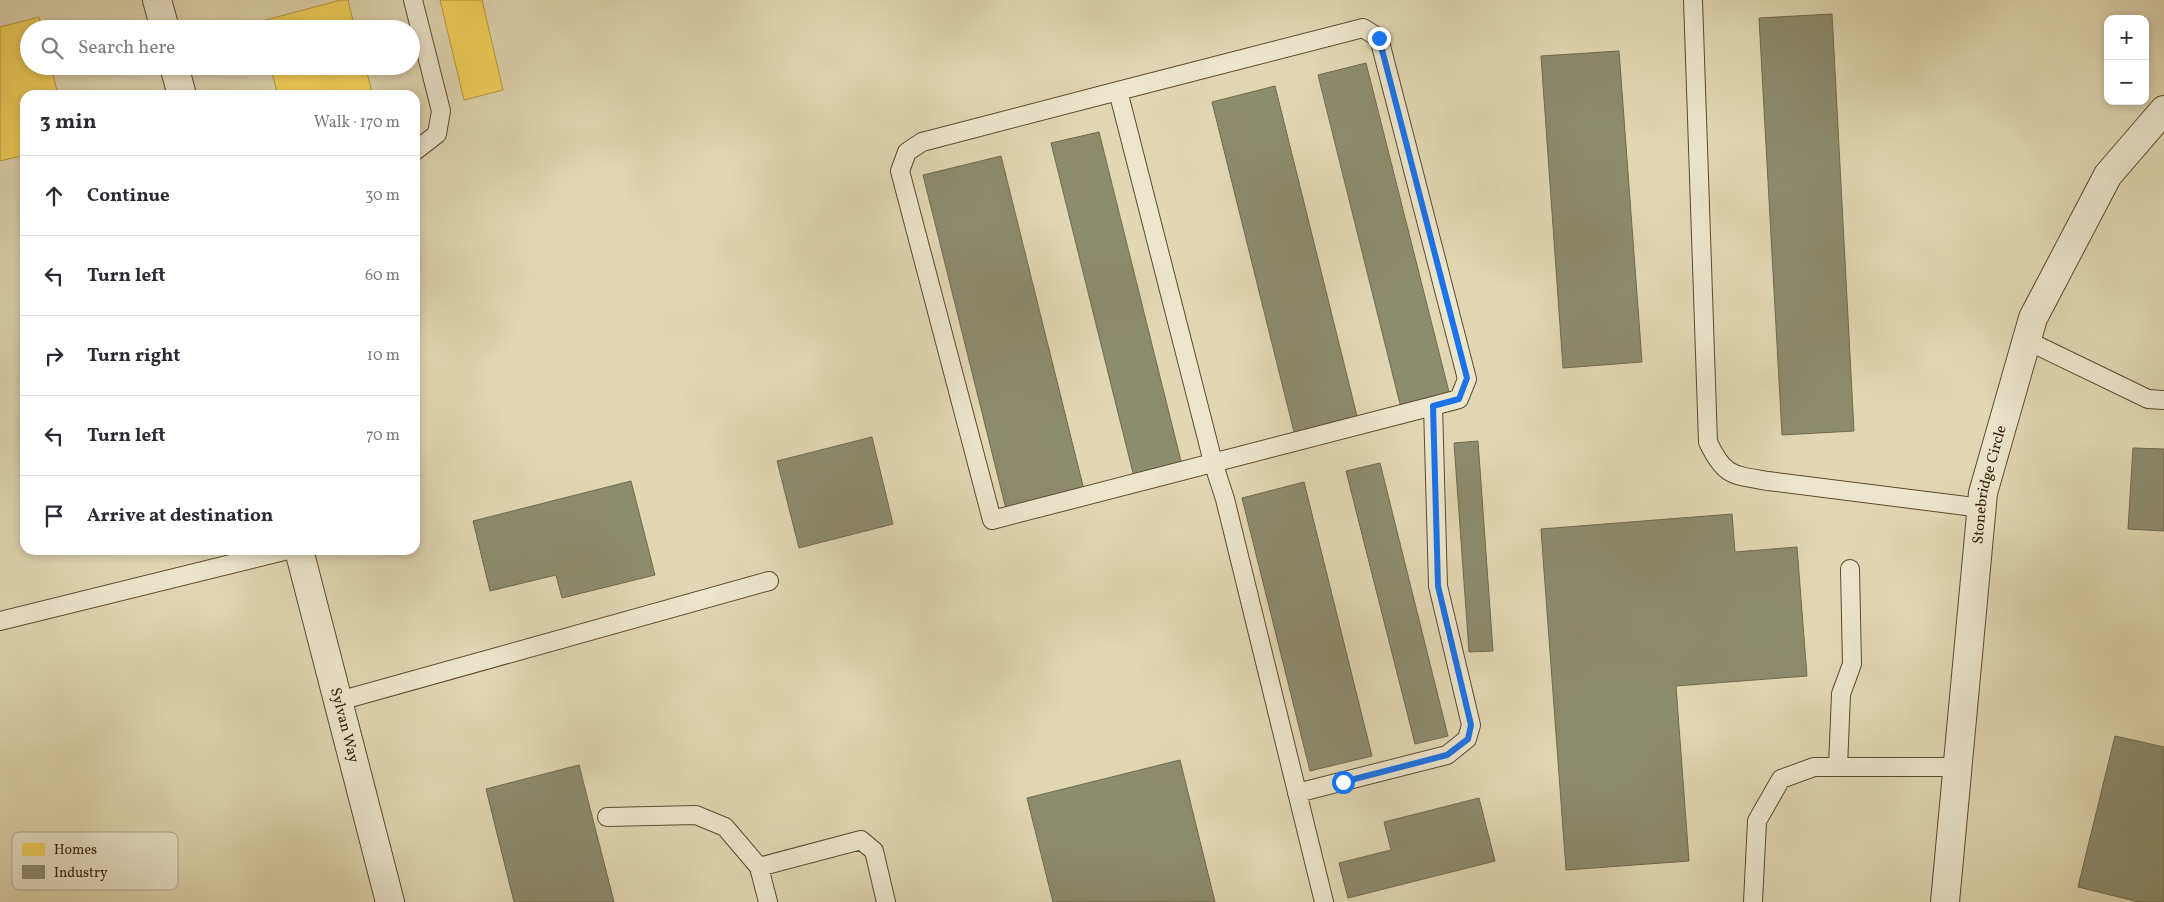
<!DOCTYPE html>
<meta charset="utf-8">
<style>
:root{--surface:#fff;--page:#f2f2f3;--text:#2b2b33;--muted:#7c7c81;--line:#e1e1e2}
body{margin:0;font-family:Vollkorn,serif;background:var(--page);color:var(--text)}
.controls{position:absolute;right:15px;top:15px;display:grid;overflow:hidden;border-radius:10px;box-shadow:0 2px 8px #0003}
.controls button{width:45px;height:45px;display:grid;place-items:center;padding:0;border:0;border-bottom:1px solid var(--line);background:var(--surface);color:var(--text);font:25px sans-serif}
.stop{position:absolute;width:15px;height:15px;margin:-11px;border:4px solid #1a73e8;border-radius:50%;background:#fff}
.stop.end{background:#1a73e8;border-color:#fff;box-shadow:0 1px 5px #0008}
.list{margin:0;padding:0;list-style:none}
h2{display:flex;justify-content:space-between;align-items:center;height:65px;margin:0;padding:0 20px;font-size:21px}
h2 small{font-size:16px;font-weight:400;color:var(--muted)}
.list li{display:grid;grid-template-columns:32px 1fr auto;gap:15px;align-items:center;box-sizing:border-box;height:80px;padding:0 20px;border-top:1px solid var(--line)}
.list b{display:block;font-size:19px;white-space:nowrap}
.list em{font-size:16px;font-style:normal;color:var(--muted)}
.icon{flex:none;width:28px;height:28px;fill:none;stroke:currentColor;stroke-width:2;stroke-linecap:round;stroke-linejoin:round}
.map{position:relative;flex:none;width:2164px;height:902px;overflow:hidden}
.search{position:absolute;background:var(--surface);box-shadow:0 2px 8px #0003;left:20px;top:20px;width:400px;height:55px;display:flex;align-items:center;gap:12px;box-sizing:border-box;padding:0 18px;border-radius:28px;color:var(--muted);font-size:19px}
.panel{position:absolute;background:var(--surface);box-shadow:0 2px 8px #0003;left:20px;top:90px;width:400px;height:465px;border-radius:15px}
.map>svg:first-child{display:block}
.homes{fill:#f6d55c;stroke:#bb9e40}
.industry{fill:#8c8c6e;stroke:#716a4d}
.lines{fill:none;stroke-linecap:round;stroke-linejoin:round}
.service-casing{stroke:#5e4b2d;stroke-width:20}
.minor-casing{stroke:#5e4b2d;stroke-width:30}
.service{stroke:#ece6ce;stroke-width:18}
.minor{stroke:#ece6ce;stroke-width:28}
.route{stroke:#1a73e8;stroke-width:6}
.labels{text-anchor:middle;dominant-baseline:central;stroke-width:5;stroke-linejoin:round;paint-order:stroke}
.street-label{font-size:15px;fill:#321c00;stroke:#ece6ce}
.key{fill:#ece6ce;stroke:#b4a990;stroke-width:1}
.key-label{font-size:14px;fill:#321c00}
</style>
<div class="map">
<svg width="2164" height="902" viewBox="0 0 2164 902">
<rect width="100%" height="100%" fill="#e1d8b3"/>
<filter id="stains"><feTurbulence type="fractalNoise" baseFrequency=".004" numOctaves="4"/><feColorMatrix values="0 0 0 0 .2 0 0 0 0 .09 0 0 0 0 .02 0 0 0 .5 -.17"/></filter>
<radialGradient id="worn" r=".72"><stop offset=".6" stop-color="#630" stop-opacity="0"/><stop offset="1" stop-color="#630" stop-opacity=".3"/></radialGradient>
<!-- homes -->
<path class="homes" d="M341,0h7l7,29h-95l-2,-7z
M440,0h42l21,90 -39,10z
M39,17l3,12h-13v37h22l7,29h-33v60l-25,6v-134z
M270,66h95l8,29h-95z"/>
<!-- industry -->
<path class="industry" d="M1832,14l22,417 -72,4 -23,-417z
M1619,51l23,311 -79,6 -22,-312z
M1366,63l84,333 -49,12 -83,-333z
M1275,86l83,334 -63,16 -83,-334z
M1099,132l83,333 -48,12 -83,-334z
M1001,156l83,334 -78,19 -83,-334z
M872,437l21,87 -94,24 -22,-87z
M1478,441l15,210 -24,1 -15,-209z
M2133,448l31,1v82l-36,-2z
M1380,463l68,273 -33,8 -69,-273z
M631,481l24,94 -93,23 -6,-23 -66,16 -17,-70z
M1304,482l68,274 -62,15 -68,-273z
M1732,514l3,38 62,-5 10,129 -131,10 13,175 -123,9 -25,-341z
M2115,736l49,11v155h-25l-61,-15z
M1180,760l35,142h-162l-26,-104z
M579,765l35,137h-100l-28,-113z
M1479,798l16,63 -147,37 -9,-35 52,-13 -7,-28z"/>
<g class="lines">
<!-- service casing -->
<g class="service-casing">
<path id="service" d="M413,0l28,111 -4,23 -22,17
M1693,0l15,442c16,34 24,33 60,39l214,27
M1118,91l245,-63 16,10 88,341 -8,20 -26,7 -441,114 -92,-349 7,-19 15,-10 196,-51 95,371 12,37 99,403
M2026,340l122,59 16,1
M0,621l288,-71
M339,701l430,-120
M1838,767l3,-73 11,-30 -2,-95
M1297,793l150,-38 20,-16 4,-14 -33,-139 -5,-180
M607,817l89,-2 29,12 34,40 9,35
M759,867l102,-27 13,11 12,51
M1753,902l4,-81 24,-42 33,-12h144"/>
</g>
<!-- minor casing -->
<g class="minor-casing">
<g id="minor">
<path d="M157,0l8,29"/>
<path d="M174,66l8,29"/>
<path id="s1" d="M299,550l91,352"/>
<path id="s2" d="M1945,902l38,-409 50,-175 75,-143 56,-65"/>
</g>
</g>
<!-- service -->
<use href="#service" class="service"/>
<!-- minor -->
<use href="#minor" class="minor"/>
</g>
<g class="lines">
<!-- route -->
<path class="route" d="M1343,782l104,-27 21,-16 3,-14 -33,-139 -5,-180 26,-7 8,-21 -88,-340"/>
</g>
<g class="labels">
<!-- street labels -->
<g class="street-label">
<text stroke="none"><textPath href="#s2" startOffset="420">Stonebridge Circle</textPath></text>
<text stroke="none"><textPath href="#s1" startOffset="181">Sylvan Way</textPath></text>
</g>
</g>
<!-- legend -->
<rect x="12" y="832" width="166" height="58" rx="8" class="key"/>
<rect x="22" y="843" width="23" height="13" fill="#f6d55c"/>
<rect x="22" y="865" width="23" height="14" fill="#8c8c6e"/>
<g class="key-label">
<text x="54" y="854">Homes</text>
<text x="54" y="877">Industry</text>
</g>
<rect width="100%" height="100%" filter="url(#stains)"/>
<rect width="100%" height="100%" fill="url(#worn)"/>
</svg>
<div class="controls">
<button>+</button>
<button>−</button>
</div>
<div class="stop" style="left:1343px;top:782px"></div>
<div class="stop end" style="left:1379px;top:38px"></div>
<div class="search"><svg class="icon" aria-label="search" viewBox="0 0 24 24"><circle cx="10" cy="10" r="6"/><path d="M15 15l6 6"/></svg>Search here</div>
<section class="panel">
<h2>3 min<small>Walk · 170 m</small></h2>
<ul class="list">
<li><svg class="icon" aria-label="ahead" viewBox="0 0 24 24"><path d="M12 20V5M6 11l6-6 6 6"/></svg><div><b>Continue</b></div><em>30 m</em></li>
<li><svg class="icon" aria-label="left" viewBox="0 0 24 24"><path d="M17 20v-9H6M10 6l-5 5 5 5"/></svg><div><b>Turn left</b></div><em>60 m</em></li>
<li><svg class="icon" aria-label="right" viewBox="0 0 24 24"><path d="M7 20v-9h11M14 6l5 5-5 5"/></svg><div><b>Turn right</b></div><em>10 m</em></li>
<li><svg class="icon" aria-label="left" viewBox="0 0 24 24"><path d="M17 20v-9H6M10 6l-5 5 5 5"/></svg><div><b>Turn left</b></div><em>70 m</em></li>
<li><svg class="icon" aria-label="arrive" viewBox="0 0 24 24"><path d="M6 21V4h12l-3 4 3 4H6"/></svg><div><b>Arrive at destination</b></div></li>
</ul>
</section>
</div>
